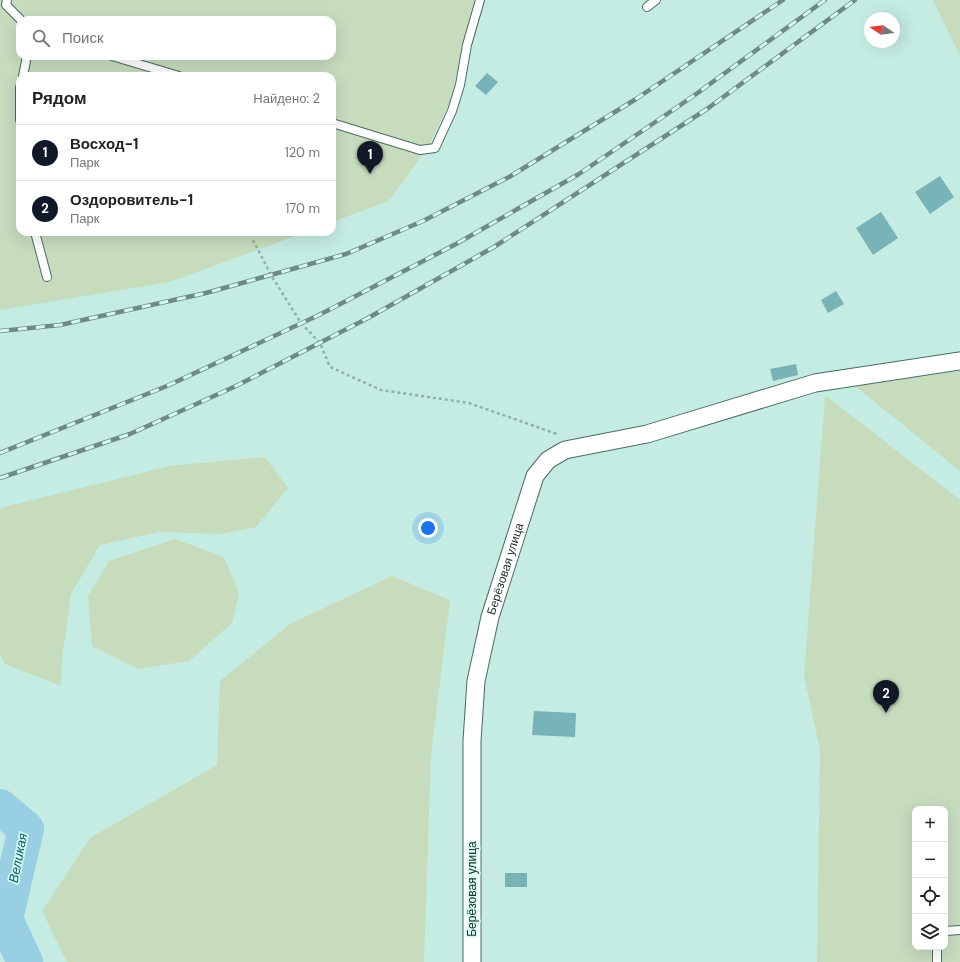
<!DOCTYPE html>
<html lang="ru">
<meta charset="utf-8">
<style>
:root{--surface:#fff;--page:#f2f2f2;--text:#222;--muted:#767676;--line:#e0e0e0;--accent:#111827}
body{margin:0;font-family:"DM Sans",sans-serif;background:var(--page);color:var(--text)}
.controls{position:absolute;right:12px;bottom:12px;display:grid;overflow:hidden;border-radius:8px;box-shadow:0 4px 16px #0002}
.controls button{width:36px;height:36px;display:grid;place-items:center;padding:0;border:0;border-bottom:1px solid var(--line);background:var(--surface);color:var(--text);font:20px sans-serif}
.compass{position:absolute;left:864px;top:12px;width:36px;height:36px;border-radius:50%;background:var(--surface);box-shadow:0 4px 16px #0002;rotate:283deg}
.you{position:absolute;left:428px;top:528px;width:14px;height:14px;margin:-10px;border:3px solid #fff;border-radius:50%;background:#1a73e8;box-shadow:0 0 0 6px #1a73e833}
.badge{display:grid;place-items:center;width:26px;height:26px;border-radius:50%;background:var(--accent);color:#fff;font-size:13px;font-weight:700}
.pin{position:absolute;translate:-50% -33px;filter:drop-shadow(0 1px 2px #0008)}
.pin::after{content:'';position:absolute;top:21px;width:14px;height:12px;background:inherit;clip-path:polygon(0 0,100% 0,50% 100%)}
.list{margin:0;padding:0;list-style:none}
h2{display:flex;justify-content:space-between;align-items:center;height:52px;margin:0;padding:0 16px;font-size:17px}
h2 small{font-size:13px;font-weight:400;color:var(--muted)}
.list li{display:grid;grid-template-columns:26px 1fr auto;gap:12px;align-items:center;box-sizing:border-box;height:56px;padding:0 16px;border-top:1px solid var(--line)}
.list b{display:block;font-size:15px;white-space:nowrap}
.list p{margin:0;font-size:13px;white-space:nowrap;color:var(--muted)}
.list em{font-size:13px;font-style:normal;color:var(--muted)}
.icon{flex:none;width:22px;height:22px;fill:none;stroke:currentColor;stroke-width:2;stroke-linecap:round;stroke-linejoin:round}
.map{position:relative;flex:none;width:960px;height:962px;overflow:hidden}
.search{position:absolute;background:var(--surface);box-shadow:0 4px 16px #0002;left:16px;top:16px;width:320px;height:44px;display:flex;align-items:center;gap:10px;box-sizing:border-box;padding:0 14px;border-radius:12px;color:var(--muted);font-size:15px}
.panel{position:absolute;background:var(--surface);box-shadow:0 4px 16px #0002;left:16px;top:72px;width:320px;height:164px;border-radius:12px}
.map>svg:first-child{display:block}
.green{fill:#c6dcbd;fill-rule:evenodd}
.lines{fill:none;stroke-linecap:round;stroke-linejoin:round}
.river{stroke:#98cfe3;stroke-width:36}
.building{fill:#77b3b7}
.service-casing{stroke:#486c64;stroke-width:10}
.minor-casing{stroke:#486c64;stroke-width:19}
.path{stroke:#91b0a8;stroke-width:2.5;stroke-dasharray:3 3;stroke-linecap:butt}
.service{stroke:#fff;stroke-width:8}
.minor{stroke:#fff;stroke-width:17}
.rail-casing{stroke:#6f8a83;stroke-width:4.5}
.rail{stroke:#d2faf0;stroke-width:3;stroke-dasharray:9;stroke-linecap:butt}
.labels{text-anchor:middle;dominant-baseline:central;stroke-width:3.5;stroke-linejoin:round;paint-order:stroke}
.street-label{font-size:12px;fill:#22312d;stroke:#d2faf0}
.water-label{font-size:13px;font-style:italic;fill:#065468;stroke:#d2faf0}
</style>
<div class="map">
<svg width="960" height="962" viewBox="0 0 960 962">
<rect width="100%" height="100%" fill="#c5ece3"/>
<!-- green -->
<path class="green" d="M0,0h475l-23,97 -23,49 -40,55 -57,21v-146h-312v156h286l-136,50 -170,28zM20,20h312v36h-312z
M933,0h27v56z
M960,371v100l-105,-85z
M825,395l135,105v462h-143l3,-212 -16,-74zM915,809h30v138h-30z
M265,457l23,31 -32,39 -35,7 -61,-2 -60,13 -29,49 -9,64 -1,28 -56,-22 -5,-10v-146l170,-42z
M175,539l49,18 15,37 -7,29 -43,38 -51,8 -46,-23 -4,-50 21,-35z
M392,576l58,24 -19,155 -7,207h-357l-25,-51 48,-73 127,-73 3,-84 70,-57z"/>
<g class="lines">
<!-- river -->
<path class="river" d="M0,807l26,22 -21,90 20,43"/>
</g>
<!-- building -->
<path class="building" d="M487,73l11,9 -12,13 -11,-9z
M940,176l14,21 -24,17 -15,-22z
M881,212l17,26 -25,17 -17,-27z
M836,291l8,13 -16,9 -7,-13z
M796,364l2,11 -25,6 -3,-12z
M534,711l42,2 -1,24 -43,-2z
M505,873h22v14h-22z"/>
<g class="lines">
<!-- service casing -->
<g class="service-casing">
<path id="service" d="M7,0l-1,5 15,15
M647,7l9,-7
M112,56l67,20
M23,76l4,-20
M20,87v33
M332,123l88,27 15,-2 17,-37 8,-26 7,-40 13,-45
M35,232l12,45
M945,931l15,-1
M937,947v15"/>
</g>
<!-- minor casing -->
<g class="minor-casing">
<g id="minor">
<path id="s1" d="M472,962v-221l4,-60 14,-64 45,-141 13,-16 17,-10 82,-16 168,-51 145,-22"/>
</g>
</g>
<!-- path -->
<path class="path" d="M253,240l18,35 30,48 19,20 10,24 51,23 88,13 88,31"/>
<!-- service -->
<use href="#service" class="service"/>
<!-- minor -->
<use href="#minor" class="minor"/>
<!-- rail casing -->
<g class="rail-casing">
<path id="rail" d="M0,331l60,-6 146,-32 140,-39 77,-33 86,-44 127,-78 147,-99
M0,453l167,-67 152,-71 137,-71 123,-70 113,-77 133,-97
M0,478l130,-44 106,-48 132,-68 126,-71 213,-138 148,-109"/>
</g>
<!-- rail -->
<use href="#rail" class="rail"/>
</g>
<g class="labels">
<!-- street labels -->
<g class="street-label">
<text stroke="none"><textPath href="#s1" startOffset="397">Берёзовая улица</textPath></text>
<text transform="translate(472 889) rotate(-90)">Берёзовая улица</text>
</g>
<!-- water labels -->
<g class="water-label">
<text transform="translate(18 858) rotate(-79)">Великая</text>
</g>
</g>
</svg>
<div class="controls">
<button>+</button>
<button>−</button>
<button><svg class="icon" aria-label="locate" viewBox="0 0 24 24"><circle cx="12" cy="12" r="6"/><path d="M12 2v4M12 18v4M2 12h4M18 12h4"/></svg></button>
<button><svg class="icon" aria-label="layers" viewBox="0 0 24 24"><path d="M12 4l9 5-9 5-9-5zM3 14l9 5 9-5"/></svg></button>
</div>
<svg class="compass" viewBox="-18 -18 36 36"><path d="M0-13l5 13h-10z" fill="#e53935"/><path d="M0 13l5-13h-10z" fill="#767676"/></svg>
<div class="you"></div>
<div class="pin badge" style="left:370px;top:174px">1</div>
<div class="pin badge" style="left:886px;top:713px">2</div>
<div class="search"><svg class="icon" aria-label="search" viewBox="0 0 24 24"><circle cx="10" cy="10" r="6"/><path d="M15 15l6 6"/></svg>Поиск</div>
<section class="panel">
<h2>Рядом<small>Найдено: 2</small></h2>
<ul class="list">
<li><span class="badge">1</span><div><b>Восход-1</b><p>Парк</p></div><em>120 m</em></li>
<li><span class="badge">2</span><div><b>Оздоровитель-1</b><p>Парк</p></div><em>170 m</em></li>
</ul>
</section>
</div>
